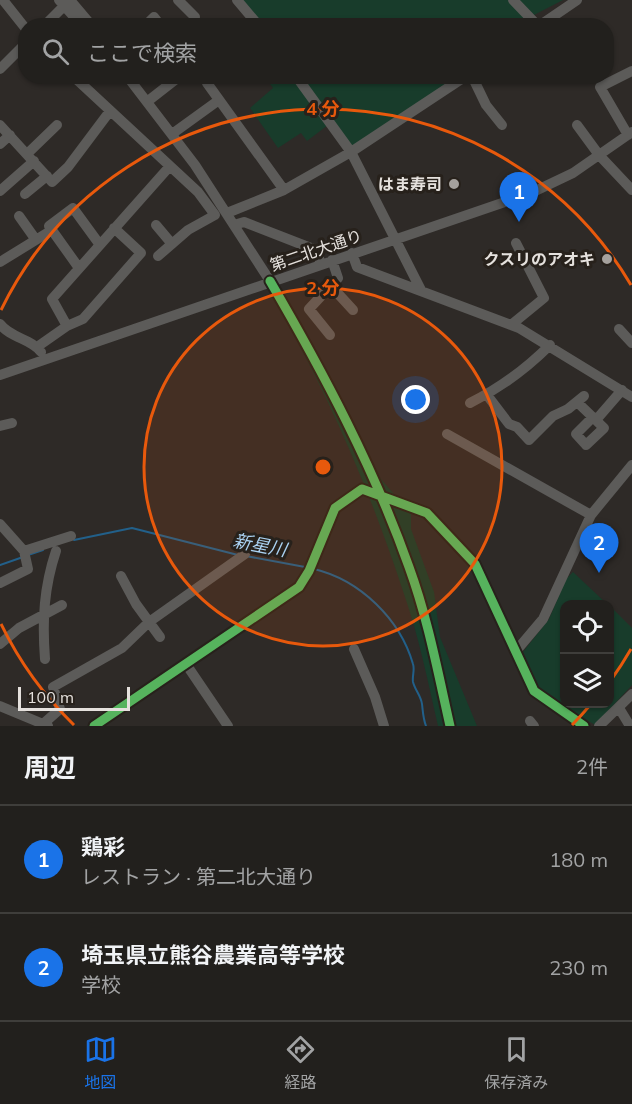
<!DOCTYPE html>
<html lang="ja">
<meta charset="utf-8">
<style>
:root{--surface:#22201d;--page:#2a2826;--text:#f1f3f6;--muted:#a2a3a4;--line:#3f3e3b;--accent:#1a73e8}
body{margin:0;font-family:Mulish,"Noto Sans JP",sans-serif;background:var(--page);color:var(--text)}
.controls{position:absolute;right:18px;bottom:18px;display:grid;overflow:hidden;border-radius:12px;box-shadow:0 2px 4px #0004}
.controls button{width:54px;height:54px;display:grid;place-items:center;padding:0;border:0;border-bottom:2px solid var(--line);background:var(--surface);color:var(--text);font:30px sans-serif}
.scale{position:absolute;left:18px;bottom:15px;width:112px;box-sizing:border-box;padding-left:6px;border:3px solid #e5e1dd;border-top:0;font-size:16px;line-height:21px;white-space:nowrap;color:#e5e1dd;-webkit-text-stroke:4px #27211b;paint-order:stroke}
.you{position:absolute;left:416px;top:400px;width:21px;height:21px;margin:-15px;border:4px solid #fff;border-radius:50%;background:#1a73e8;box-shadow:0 0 0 9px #1a73e833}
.badge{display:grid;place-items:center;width:39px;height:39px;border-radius:50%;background:var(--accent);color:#fff;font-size:20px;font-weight:700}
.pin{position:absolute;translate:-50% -50px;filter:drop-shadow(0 2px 3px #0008)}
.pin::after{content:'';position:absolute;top:32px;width:21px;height:18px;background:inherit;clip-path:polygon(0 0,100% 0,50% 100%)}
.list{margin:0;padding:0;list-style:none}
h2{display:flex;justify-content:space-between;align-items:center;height:78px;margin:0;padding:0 24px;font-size:26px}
h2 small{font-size:20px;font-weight:400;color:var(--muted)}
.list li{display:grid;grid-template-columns:39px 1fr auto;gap:18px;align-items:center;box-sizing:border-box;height:108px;padding:0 24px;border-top:2px solid var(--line)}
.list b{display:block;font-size:22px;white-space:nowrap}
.list p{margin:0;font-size:20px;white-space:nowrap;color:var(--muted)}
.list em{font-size:20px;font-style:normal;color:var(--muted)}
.icon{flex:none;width:33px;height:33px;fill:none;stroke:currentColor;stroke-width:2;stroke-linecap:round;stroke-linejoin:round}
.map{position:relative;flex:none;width:632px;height:726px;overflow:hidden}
.search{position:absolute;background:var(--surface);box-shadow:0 2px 4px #0004;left:18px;right:18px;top:18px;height:66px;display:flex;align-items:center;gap:15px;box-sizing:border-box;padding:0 21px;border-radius:24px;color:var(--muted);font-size:22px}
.sheet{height:294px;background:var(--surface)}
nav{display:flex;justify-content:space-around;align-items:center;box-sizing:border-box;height:84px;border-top:2px solid var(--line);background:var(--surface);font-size:16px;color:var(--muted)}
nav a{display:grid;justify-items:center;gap:3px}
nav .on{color:var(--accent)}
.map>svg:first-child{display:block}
.green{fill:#183c2b}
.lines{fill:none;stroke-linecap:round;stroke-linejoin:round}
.stream{stroke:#22608a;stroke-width:2}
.minor{stroke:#5c5b59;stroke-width:10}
.cycleway-casing{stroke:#27211b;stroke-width:13}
.cycleway{stroke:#56b35d;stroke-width:9}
.ring{fill:none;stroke:#e8590c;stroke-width:3}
.poi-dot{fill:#a5a19d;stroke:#27211b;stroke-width:2}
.labels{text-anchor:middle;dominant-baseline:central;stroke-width:6;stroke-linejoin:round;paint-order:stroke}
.poi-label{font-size:16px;font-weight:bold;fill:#e5e1dd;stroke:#27211b;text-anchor:end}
.street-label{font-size:16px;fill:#e5e1dd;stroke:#27211b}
.water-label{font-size:18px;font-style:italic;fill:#aad2f2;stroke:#27211b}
.centre{fill:#e8590c;stroke:#27211b;stroke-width:3}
.ring-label{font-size:18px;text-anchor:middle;font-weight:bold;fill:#e8590c;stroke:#27211b;stroke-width:6;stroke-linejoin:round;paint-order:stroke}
</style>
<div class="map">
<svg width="632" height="726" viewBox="0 0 632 726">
<rect width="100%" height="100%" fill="#2e2a27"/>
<!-- green -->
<path class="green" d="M242,0h268l25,26 -273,-1z
M519,0h44l-29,15z
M265,77h27l36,48 -21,16 -6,-8 -23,15 -28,-40 23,-20z
M300,77h158l-106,70z
M281,288l73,137 21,47 36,42v15l23,63 6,45 37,89h-39c-10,-44 -19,-89 -34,-132 -34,-104 -79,-209 -135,-302z
M573,572l34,32h-43v100h46v-98l22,22v57l-37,40 -56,-35 -16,-38 26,-33 17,-40z"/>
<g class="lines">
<!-- stream -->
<path class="stream" d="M74,540l58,-12 106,27
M28,555l15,-5
M246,556l59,11
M0,565l23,-8
M314,569c46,11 86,50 99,95 2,6 -1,12 0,18 2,8 8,14 9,22 1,8 1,14 4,22"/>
<!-- minor -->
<path class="minor" d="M3,0l23,29
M59,0l23,26
M70,0l22,26
M178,0l17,17
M237,0l22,26
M513,0l25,26
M44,26l26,-26
M145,26l9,-9 7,9
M539,26l38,-26
M0,69l26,-26
M73,76l125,116 17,23 -27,15 -30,26
M127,76l68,89 75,116
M296,76l55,76 70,138
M472,76l14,29 16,20
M207,83l77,107
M148,101l32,-25
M0,125l52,57 16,-15 42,-56
M577,125l22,30 33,35
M172,134l47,-34
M628,135l-28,-48 32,-16
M0,144l10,-9
M28,153l29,-28
M0,191l34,-30
M25,194l22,-18
M227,213l57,-23 67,-38 115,-76
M19,216l17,24
M156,225l16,19
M234,225l10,-3 72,28 5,14
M352,253l5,14 162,61 113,69
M0,262l52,-32
M79,268l-30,-42 24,-18 27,37
M331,286l22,24
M0,324c10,14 32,15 41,28
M511,325l33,-27 -28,-55
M67,326l-15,-27 118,-133
M619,329l13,14
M330,335l-21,-26 29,-31 -6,-18
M37,347l30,-21 16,-7 58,-66 -27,-25
M0,375l531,-182 42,-20 59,-41
M487,395l22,29 8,3 12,13 24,-24 15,-7 16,-13
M577,402l27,26 -18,17 -10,-11 17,-17
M470,403c30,-15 56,-34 80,-58
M596,420l26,-30
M0,426l12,-3
M447,434l144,81
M0,524l24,27 47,-15
M121,576l15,28 24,33
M0,583l28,-14 -4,-18
M0,644l19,-16 43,-23
M354,649l21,48 9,29
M516,651l27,-32 48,-104 41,-50
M45,659c-3,-39 -1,-72 11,-108
M186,664l42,62
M0,706l48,20
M619,708l11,18
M530,721l4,5
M43,724l17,-15 -7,-22 69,-39 27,-26 96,-68
M94,726l205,-139 10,-16 26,-63 27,-19 65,24 48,51 59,127 50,35
M599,726l33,-32"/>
<!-- cycleway casing -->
<g class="cycleway-casing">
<path id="cycleway" d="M270,281c53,91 104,187 139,286 19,52 29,106 41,159
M94,726l205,-139 10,-16 26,-63 27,-19 65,24 48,51 59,127 50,35"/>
</g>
<!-- cycleway -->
<use href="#cycleway" class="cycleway"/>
</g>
<!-- distance rings -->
<circle cx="323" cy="467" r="179" fill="#e8590c" fill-opacity=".12"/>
<g class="ring">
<circle cx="323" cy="467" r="179"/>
<path d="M631 649A358 358 0 0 1 611 680M591 704A358 358 0 0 1 572 725M74 725A358 358 0 0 1 1 624M1 310A358 358 0 0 1 631 285"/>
</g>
<!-- markers -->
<g class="poi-dot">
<circle cx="454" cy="184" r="6"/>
<circle cx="607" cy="259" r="6"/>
</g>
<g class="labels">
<!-- poi labels -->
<g class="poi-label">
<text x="442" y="184">はま寿司</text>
<text x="595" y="259">クスリのアオキ</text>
</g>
<!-- street labels -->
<g class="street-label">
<text transform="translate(316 250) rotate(-19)">第二北大通り</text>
</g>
<!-- water labels -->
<g class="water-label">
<text transform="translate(260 545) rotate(11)">新星川</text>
</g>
</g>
<circle cx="323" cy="467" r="9" class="centre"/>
<g class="ring-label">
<text x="323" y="115">4 分</text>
<text x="323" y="294">2 分</text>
</g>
</svg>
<div class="controls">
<button><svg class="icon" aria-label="locate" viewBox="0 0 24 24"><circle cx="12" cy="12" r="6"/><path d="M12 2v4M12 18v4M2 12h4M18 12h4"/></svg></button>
<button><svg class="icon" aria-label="layers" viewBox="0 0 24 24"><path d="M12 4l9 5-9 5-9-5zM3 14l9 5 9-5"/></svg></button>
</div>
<div class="scale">100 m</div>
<div class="you"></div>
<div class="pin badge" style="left:519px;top:222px">1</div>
<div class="pin badge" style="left:599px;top:573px">2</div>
<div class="search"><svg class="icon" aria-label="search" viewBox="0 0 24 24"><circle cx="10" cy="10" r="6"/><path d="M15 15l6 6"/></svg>ここで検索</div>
</div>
<section class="sheet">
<h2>周辺<small>2件</small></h2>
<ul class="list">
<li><span class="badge">1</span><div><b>鶏彩</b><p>レストラン · 第二北大通り</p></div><em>180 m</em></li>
<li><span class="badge">2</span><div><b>埼玉県立熊谷農業高等学校</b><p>学校</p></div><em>230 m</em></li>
</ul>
</section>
<nav>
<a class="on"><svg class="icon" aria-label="map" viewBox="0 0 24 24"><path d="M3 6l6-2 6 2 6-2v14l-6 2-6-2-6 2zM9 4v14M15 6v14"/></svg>地図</a>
<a><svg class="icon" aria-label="directions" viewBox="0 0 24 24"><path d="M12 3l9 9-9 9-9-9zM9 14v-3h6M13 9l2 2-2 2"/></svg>経路</a>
<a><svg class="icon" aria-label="saved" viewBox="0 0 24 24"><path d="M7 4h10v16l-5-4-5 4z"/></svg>保存済み</a>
</nav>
